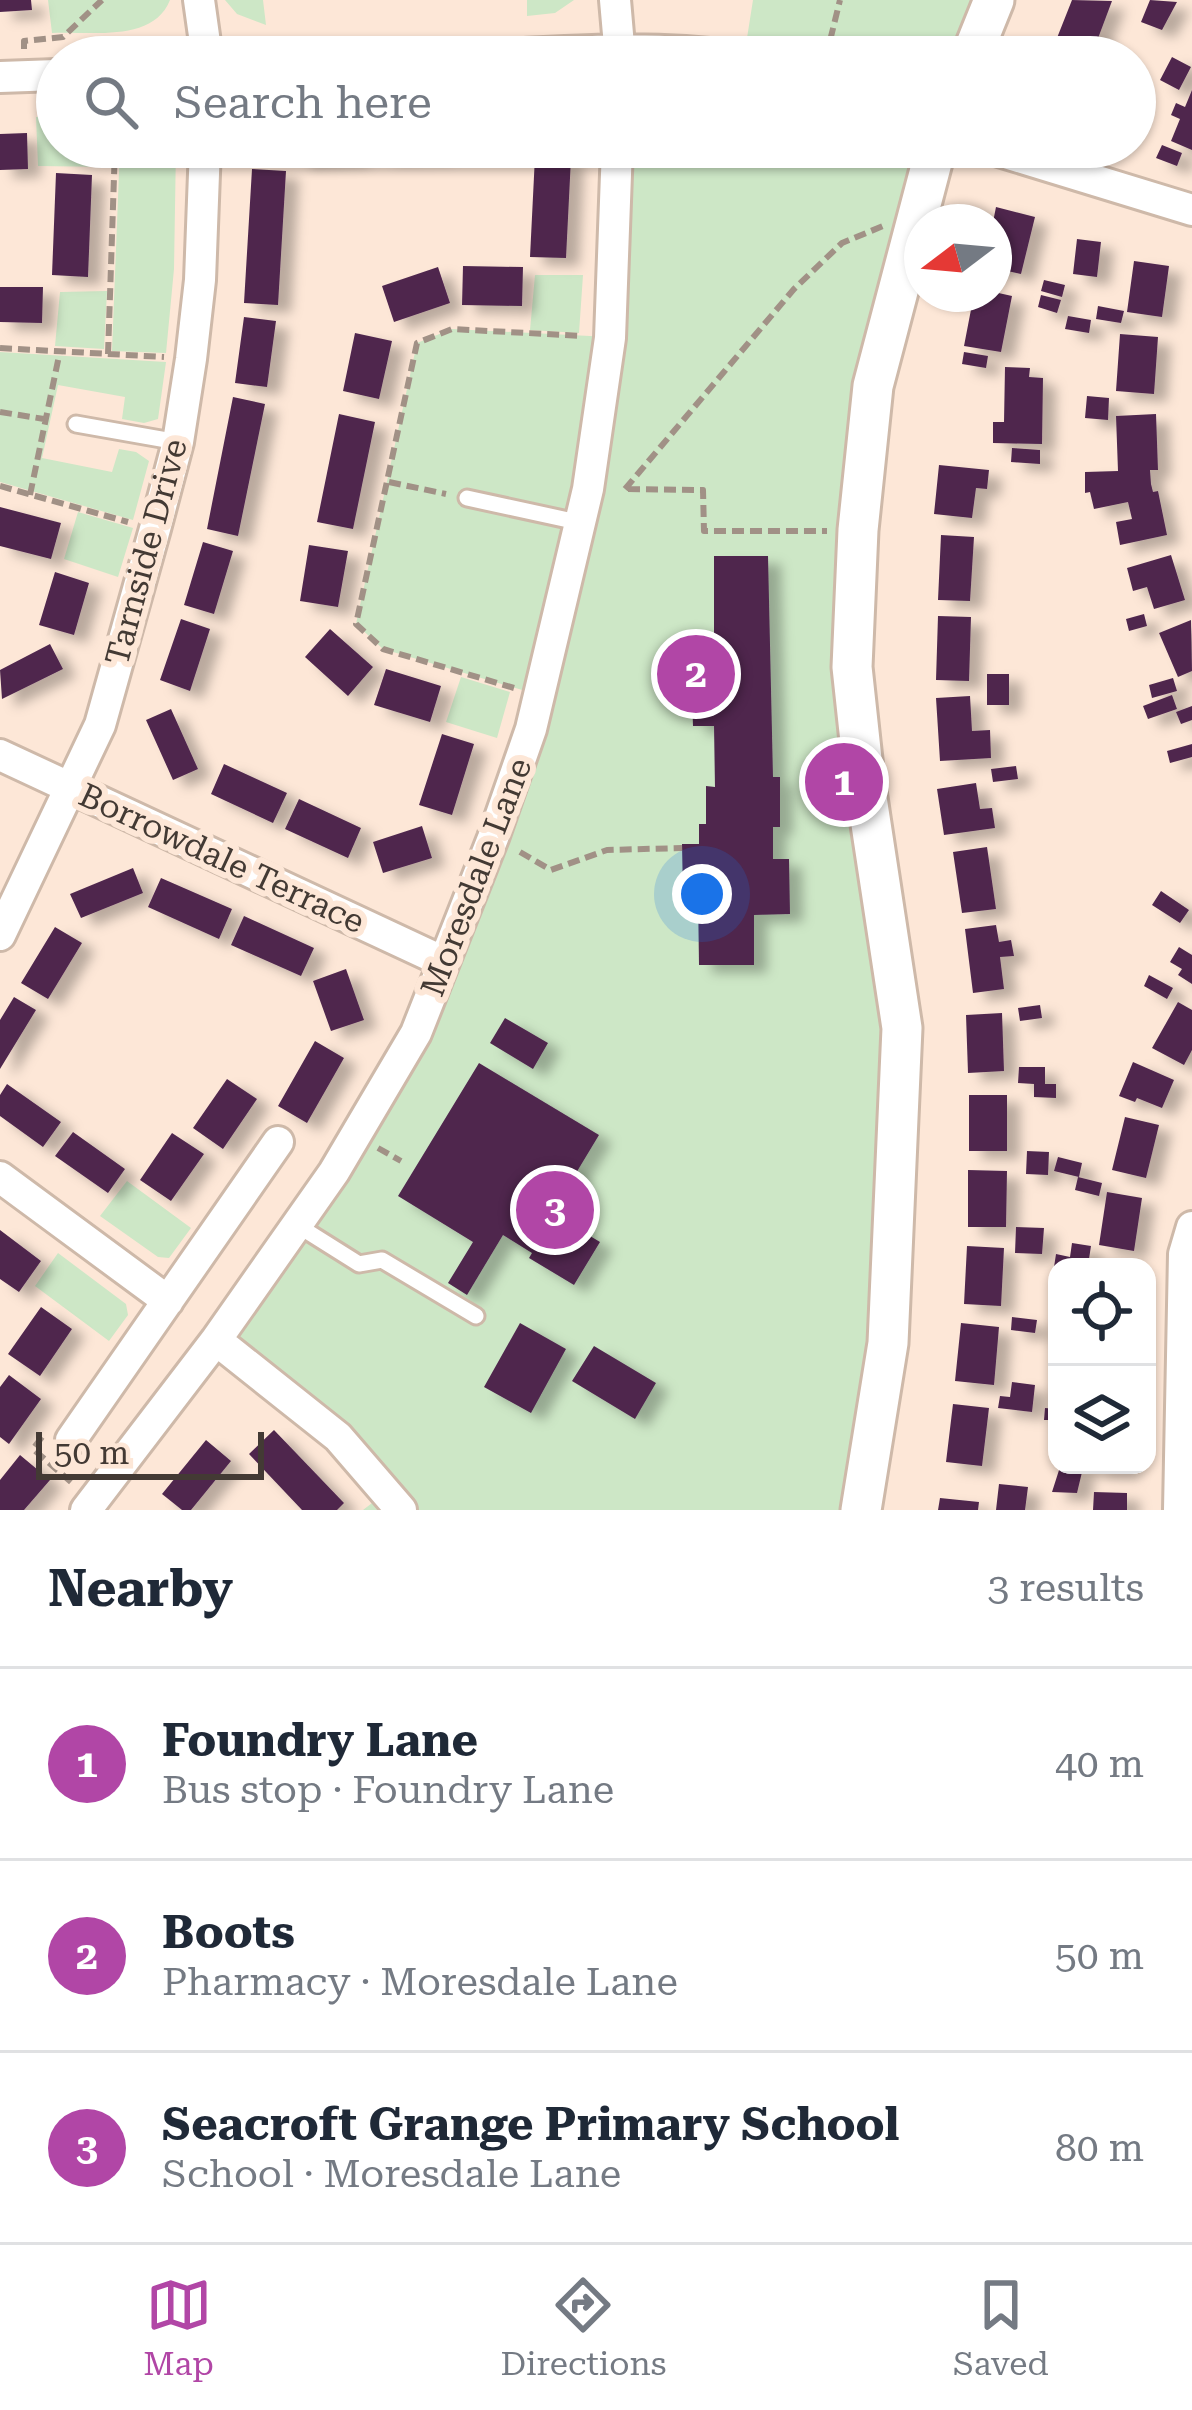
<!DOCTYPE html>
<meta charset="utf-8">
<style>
:root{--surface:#fff;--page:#f2f2f3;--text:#1f2937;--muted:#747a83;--line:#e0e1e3;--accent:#b146a6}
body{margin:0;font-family:"Roboto Serif",serif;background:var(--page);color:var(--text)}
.controls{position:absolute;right:36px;bottom:36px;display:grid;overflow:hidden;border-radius:24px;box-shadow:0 3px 9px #0004}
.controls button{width:108px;height:108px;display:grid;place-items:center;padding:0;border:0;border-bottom:3px solid var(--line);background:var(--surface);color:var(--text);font:60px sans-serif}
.compass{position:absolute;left:904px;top:204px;width:108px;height:108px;border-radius:50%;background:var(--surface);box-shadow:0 3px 9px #0004;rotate:254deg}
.scale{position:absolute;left:36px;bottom:30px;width:228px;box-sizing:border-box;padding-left:12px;border:6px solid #433a34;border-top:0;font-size:33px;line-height:42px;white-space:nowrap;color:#433a34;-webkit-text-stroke:9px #fde7d7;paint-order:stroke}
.you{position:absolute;left:702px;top:894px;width:42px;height:42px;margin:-30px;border:9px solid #fff;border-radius:50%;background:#1a73e8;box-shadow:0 0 0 18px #1a73e833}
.badge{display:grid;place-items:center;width:78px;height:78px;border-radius:50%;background:var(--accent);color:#fff;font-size:39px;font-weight:700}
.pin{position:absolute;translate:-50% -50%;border:6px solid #fff;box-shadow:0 3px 12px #0006}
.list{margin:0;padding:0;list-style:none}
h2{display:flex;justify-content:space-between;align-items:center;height:156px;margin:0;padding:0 48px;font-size:51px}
h2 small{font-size:39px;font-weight:400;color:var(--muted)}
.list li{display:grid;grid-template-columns:78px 1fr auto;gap:36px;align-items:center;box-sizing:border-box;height:192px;padding:0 48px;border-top:3px solid var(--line)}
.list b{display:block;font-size:45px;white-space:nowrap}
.list p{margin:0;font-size:39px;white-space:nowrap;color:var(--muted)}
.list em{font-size:39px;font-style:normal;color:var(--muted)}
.icon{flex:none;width:66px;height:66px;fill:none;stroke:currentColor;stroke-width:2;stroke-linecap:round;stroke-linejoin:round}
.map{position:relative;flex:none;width:1192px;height:1510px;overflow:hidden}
.search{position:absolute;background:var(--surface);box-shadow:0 3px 9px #0004;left:36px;right:36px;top:36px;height:132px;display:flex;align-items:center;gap:30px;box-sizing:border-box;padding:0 42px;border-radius:66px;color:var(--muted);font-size:45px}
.sheet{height:732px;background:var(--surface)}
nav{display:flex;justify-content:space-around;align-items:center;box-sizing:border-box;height:168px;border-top:3px solid var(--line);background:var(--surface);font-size:33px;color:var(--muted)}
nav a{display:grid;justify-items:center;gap:6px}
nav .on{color:var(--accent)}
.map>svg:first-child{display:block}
.green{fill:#cde7c6}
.building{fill:#4f274e;filter:url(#shadow)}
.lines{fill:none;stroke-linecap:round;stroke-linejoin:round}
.service-casing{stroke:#ceb9a9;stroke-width:21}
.minor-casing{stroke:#ceb9a9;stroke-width:36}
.tertiary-casing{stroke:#ceb9a9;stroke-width:45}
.path{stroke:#a19186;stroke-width:6;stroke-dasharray:12 6;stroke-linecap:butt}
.service{stroke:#fff;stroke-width:15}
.minor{stroke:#fff;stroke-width:30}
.tertiary{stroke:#fff;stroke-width:39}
.labels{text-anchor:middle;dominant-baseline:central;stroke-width:12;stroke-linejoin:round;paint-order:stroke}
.street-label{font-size:33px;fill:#433a34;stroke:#fde7d7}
</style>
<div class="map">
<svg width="1192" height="1510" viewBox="0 0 1192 1510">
<defs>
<filter id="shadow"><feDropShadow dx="13" dy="8" stdDeviation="6" flood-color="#0004"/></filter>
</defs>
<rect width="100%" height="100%" fill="#fde7d7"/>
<!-- green -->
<path class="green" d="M48,0h122c-17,43 -80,31 -118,33z
M225,0h38l3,25 -29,-11z
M527,0h47l-19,13 -28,3z
M753,0h238l-23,57h-224z
M57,116v31h55l-1,20 -73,-1 -2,-49z
M120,147h56l-2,122 -8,84 -54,-2z
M617,147h319l-78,384 44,497 -41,482h-498l22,-17 -169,-153 200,-307 123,-338 -156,-46 -27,-25 61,-281 35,-14 157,8z
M535,275h48l-4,58 -49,-3z
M107,291l-3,58 -49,-3 5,-54z
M0,352l166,10 -8,57 -14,4 -22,-4 3,-22 -67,-12 -16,73 70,14 7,-23 17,3 13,9 -16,59 -133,-38z
M78,512l55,16 -15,49 -54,-18z
M461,677l49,15 -13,46 -51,-16z
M127,1181l64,47 -22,30 -11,-1 -58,-41z
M58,1253l68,51 2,11 -19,26 -74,-55z"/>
<!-- building -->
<path class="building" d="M0,0h31l1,10 -32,2z
M1072,0l40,1 -21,56 -36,-14z
M1150,0l27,2 -15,28 -21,-8z
M1172,57l19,10 -12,23 -19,-10z
M1192,90v60l-21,-9 9,-22 -9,-4 5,-12 9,4z
M27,133l1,36 -28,1v-36z
M1162,145l20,8 -5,13 -21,-8z
M297,147h59l1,10 -59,3z
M382,147h58l1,6 -58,2z
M535,156l36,2 -5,100 -36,-1z
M252,169l34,2 -8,134 -34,-2z
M56,173l36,2 -4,102 -36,-2z
M996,207l39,10 -14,57 -27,-6 -1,-46z
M1077,239l24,3 -4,35 -24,-3z
M1134,261l35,5 -7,51 -35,-5z
M463,266l60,1 -1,39 -60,-1z
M438,267l12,36 -56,19 -12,-36z
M1044,280l21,5 -3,12 -21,-6z
M0,287h43l-1,36 -42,-1z
M994,292l18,4 -11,56 -37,-6 10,-52z
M1041,295l20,5 -4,13 -19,-6z
M1098,306l26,5 -3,12 -25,-4z
M1068,316l23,4 -2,13 -24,-4z
M244,317l32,4 -9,66 -32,-4z
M355,333l37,8 -13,58 -36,-8z
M1120,334l38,3 -4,57 -38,-3z
M964,352l24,4 -2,12 -24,-4z
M1005,367l25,1 -1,9 14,1 -1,66 -49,-1v-21h11z
M1087,396l22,2 -1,22 -23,-2z
M233,397l32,7 -27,132 -31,-7z
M339,414l36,8 -22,107 -36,-7z
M1156,414l2,56h-8l1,14 2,8 5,-1 9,44 -47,10 -4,-23 16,-3 -4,-17 -34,7 -4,-17 -5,1v-21l33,-1 -2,-55z
M1012,448l28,2v14l-29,-2z
M939,465l50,5 -2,19 -11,-1 -4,30 -38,-4z
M0,507l61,16 -10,36 -51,-13z
M941,535l33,2 -4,64 -32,-1z
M203,542l30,9 -19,63 -30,-9z
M309,545l39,6 -10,56 -38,-6z
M1171,555l14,45 -31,9 -7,-22 -14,4 -6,-23z
M714,556h54l5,221h7v50h-7v32h16l1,55 -36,1v50h-55l-1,-70h-15l-1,-51h17v-20h7v-38l9,1 -1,-61h-21l-3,-87h24z
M55,572l34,11 -15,52 -35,-10z
M1144,614l3,12 -18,5 -3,-12z
M938,616l33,1 -2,64 -33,-1z
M181,619l29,10 -20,62 -30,-11z
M1191,620l1,51 -14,6 -19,-44z
M330,629l43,38 -25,29 -43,-39z
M50,644l13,25 -61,30 -2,-29z
M386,669l55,17 -11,36 -56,-17z
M987,674h22v31h-22z
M1173,678l4,13 -25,7 -3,-13z
M1172,695l5,14 -29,10 -5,-13z
M970,696l2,35 18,-1 1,28 -51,3 -4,-63z
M1192,706v14l-11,4 -5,-12z
M171,709l27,60 -25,11 -27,-60z
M442,734l32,10 -22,71 -33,-10z
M1192,744v13l-22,6 -3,-12z
M224,764l63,29 -14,30 -62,-29z
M1016,766l2,13 -25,3 -2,-13z
M976,783l4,26 12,-1 3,20 -51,7 -7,-46z
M299,799l62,29 -13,30 -63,-29z
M422,826l10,32 -49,15 -10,-31z
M987,847l9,62 -34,4 -9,-61z
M133,868l10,25 -62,25 -11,-24z
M161,878l71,31 -13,30 -71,-32z
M1161,891l28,19 -9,13 -28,-18z
M244,916l70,32 -13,28 -70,-31z
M996,925l3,17 12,-2 3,16 -14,1 4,32 -31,4 -8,-64z
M55,927l27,16 -34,56 -27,-16z
M1179,947l13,8v29l-14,-9 4,-6 -12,-7z
M346,969l18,51 -33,11 -18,-50z
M1149,975l24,13 -6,11 -23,-13z
M14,997l22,13 -36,59v-49z
M1178,1002l14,8v40l-8,15 -32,-17z
M1040,1005l2,13 -22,3 -2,-13z
M1002,1013l2,58 -36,2 -2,-58z
M505,1018l43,25 -15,26 -43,-26z
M315,1041l29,17 -37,65 -29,-17z
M1133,1062l41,18 -12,28 -25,-10 -2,4 -16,-6z
M479,1063l120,72 -47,78 48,29 -26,43 -45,-27 3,-5 -29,-18 -36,60 -19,-12 25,-41 -75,-46z
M1019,1067h26v17h11v14l-22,-1v-13l-16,-1z
M227,1079l30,20 -34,50 -30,-21z
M7,1084l54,38 -18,25 -43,-31v-21z
M969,1095h38v56h-38z
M1125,1117l34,8 -13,53 -34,-8z
M73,1132l52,37 -17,24 -53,-37z
M172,1133l32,21 -33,47 -31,-21z
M1027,1151l22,1 -1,23 -22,-1z
M1058,1157l24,6 -3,14 -25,-6z
M968,1170l39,1 -1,56h-38z
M1078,1177l24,6 -3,13 -24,-6z
M1107,1192l35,6 -8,53 -35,-6z
M1016,1227l28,1 -2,26 -27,-1z
M0,1230l41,31 -22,31 -19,-13z
M1072,1243l19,3 -2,13h-6l-1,8h-28l2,-13 14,3z
M967,1246l37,2 -3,58 -37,-2z
M41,1307l31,22 -32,47 -32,-22z
M1012,1317l25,3 -2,13 -24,-3z
M520,1323l46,26 -35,64 -47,-26z
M961,1323l38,4 -5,58 -39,-4z
M594,1346l62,37 -21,36 -63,-38z
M9,1375l32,24 -32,45 -9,-7v-50z
M1012,1382l23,3 -3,27 -34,-4 2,-12 10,1z
M953,1404l36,4 -7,58 -36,-4z
M1045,1408l12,1v11h-13z
M274,1430l70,73 -7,7h-35l-53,-56z
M206,1440l25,21 -40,49h-9l-20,-16z
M20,1455l30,25 -26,30h-24v-30z
M1093,1465h34v6l-34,-1z
M1060,1467l23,1 -6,25 -25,-1z
M999,1484l29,3 -3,23h-29z
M1094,1492l33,1v17h-34z
M940,1498l39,4 -1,8h-40z"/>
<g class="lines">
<!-- service casing -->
<g class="service-casing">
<path id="service" d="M76,424l102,18
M467,498l115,25
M297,1225l62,39 23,-4 94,56"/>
</g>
<!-- minor casing -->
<g class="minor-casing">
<path id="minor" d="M199,0l8,57
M615,0l5,57
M467,57c88,-4 179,-13 267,0
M0,77l57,-2
M986,147l206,63
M0,755l444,207
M0,935l100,-210 55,-196 23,-87 13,-83 9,-79 5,-133
M0,1177l168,124
M216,1340l122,97 63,73
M71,1440l207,-298
M86,1510l130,-170 118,-168 82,-139 77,-195 38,-109 57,-240 22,-151 7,-191
M1179,1510l5,-256 8,-27"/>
</g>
<!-- tertiary casing -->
<g class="tertiary-casing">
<path id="tertiary" d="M971,57l23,-57
M861,1510l27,-167 14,-315 -38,-250 -12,-111 6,-137 15,-144 63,-239"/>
</g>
<!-- path -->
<path class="path" d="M24,49v-8l39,-4 39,-37
M826,57l14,-57
M0,348l164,9
M108,354l7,-207
M0,412l44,7
M389,482l57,12
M0,486l128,36
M625,489l169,-200 48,-46 41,-17
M628,489l75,1 1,41h123
M30,495l30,-144
M514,688l-131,-39 -27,-25 61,-281 35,-14 131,7
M520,852l31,18 56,-20 75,-2
M378,1148l23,13
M42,1437l-9,12 38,33"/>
<!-- service -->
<use href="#service" class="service"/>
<!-- minor -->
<use href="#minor" class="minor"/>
<!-- tertiary -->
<use href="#tertiary" class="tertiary"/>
</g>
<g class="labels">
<!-- street labels -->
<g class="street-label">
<text transform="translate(146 552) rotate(-75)">Tarnside Drive</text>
<text transform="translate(222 858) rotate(25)">Borrowdale Terrace</text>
<text transform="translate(476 877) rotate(-69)">Moresdale Lane</text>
</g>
</g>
</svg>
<div class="controls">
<button><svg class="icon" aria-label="locate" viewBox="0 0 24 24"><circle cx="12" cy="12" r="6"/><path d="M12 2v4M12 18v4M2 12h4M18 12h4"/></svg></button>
<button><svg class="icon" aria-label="layers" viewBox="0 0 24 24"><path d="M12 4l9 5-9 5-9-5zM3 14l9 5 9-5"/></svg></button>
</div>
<svg class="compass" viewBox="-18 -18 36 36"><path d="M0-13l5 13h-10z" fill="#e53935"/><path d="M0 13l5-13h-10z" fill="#747a83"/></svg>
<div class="scale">50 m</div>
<div class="you"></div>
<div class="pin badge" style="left:844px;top:782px">1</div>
<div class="pin badge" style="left:696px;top:674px">2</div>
<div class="pin badge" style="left:555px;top:1210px">3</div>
<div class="search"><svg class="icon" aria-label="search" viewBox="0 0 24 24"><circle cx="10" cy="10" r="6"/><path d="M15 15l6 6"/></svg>Search here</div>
</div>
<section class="sheet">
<h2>Nearby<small>3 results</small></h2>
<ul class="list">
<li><span class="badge">1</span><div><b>Foundry Lane</b><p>Bus stop · Foundry Lane</p></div><em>40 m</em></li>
<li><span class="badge">2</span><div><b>Boots</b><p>Pharmacy · Moresdale Lane</p></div><em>50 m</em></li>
<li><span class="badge">3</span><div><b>Seacroft Grange Primary School</b><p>School · Moresdale Lane</p></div><em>80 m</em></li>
</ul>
</section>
<nav>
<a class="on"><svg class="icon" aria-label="map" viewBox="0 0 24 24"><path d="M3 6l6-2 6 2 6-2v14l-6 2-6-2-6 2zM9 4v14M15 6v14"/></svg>Map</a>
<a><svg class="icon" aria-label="directions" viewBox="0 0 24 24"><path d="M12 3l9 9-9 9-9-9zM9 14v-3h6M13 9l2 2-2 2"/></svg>Directions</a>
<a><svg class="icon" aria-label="saved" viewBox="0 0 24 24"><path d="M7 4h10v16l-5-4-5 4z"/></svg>Saved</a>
</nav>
